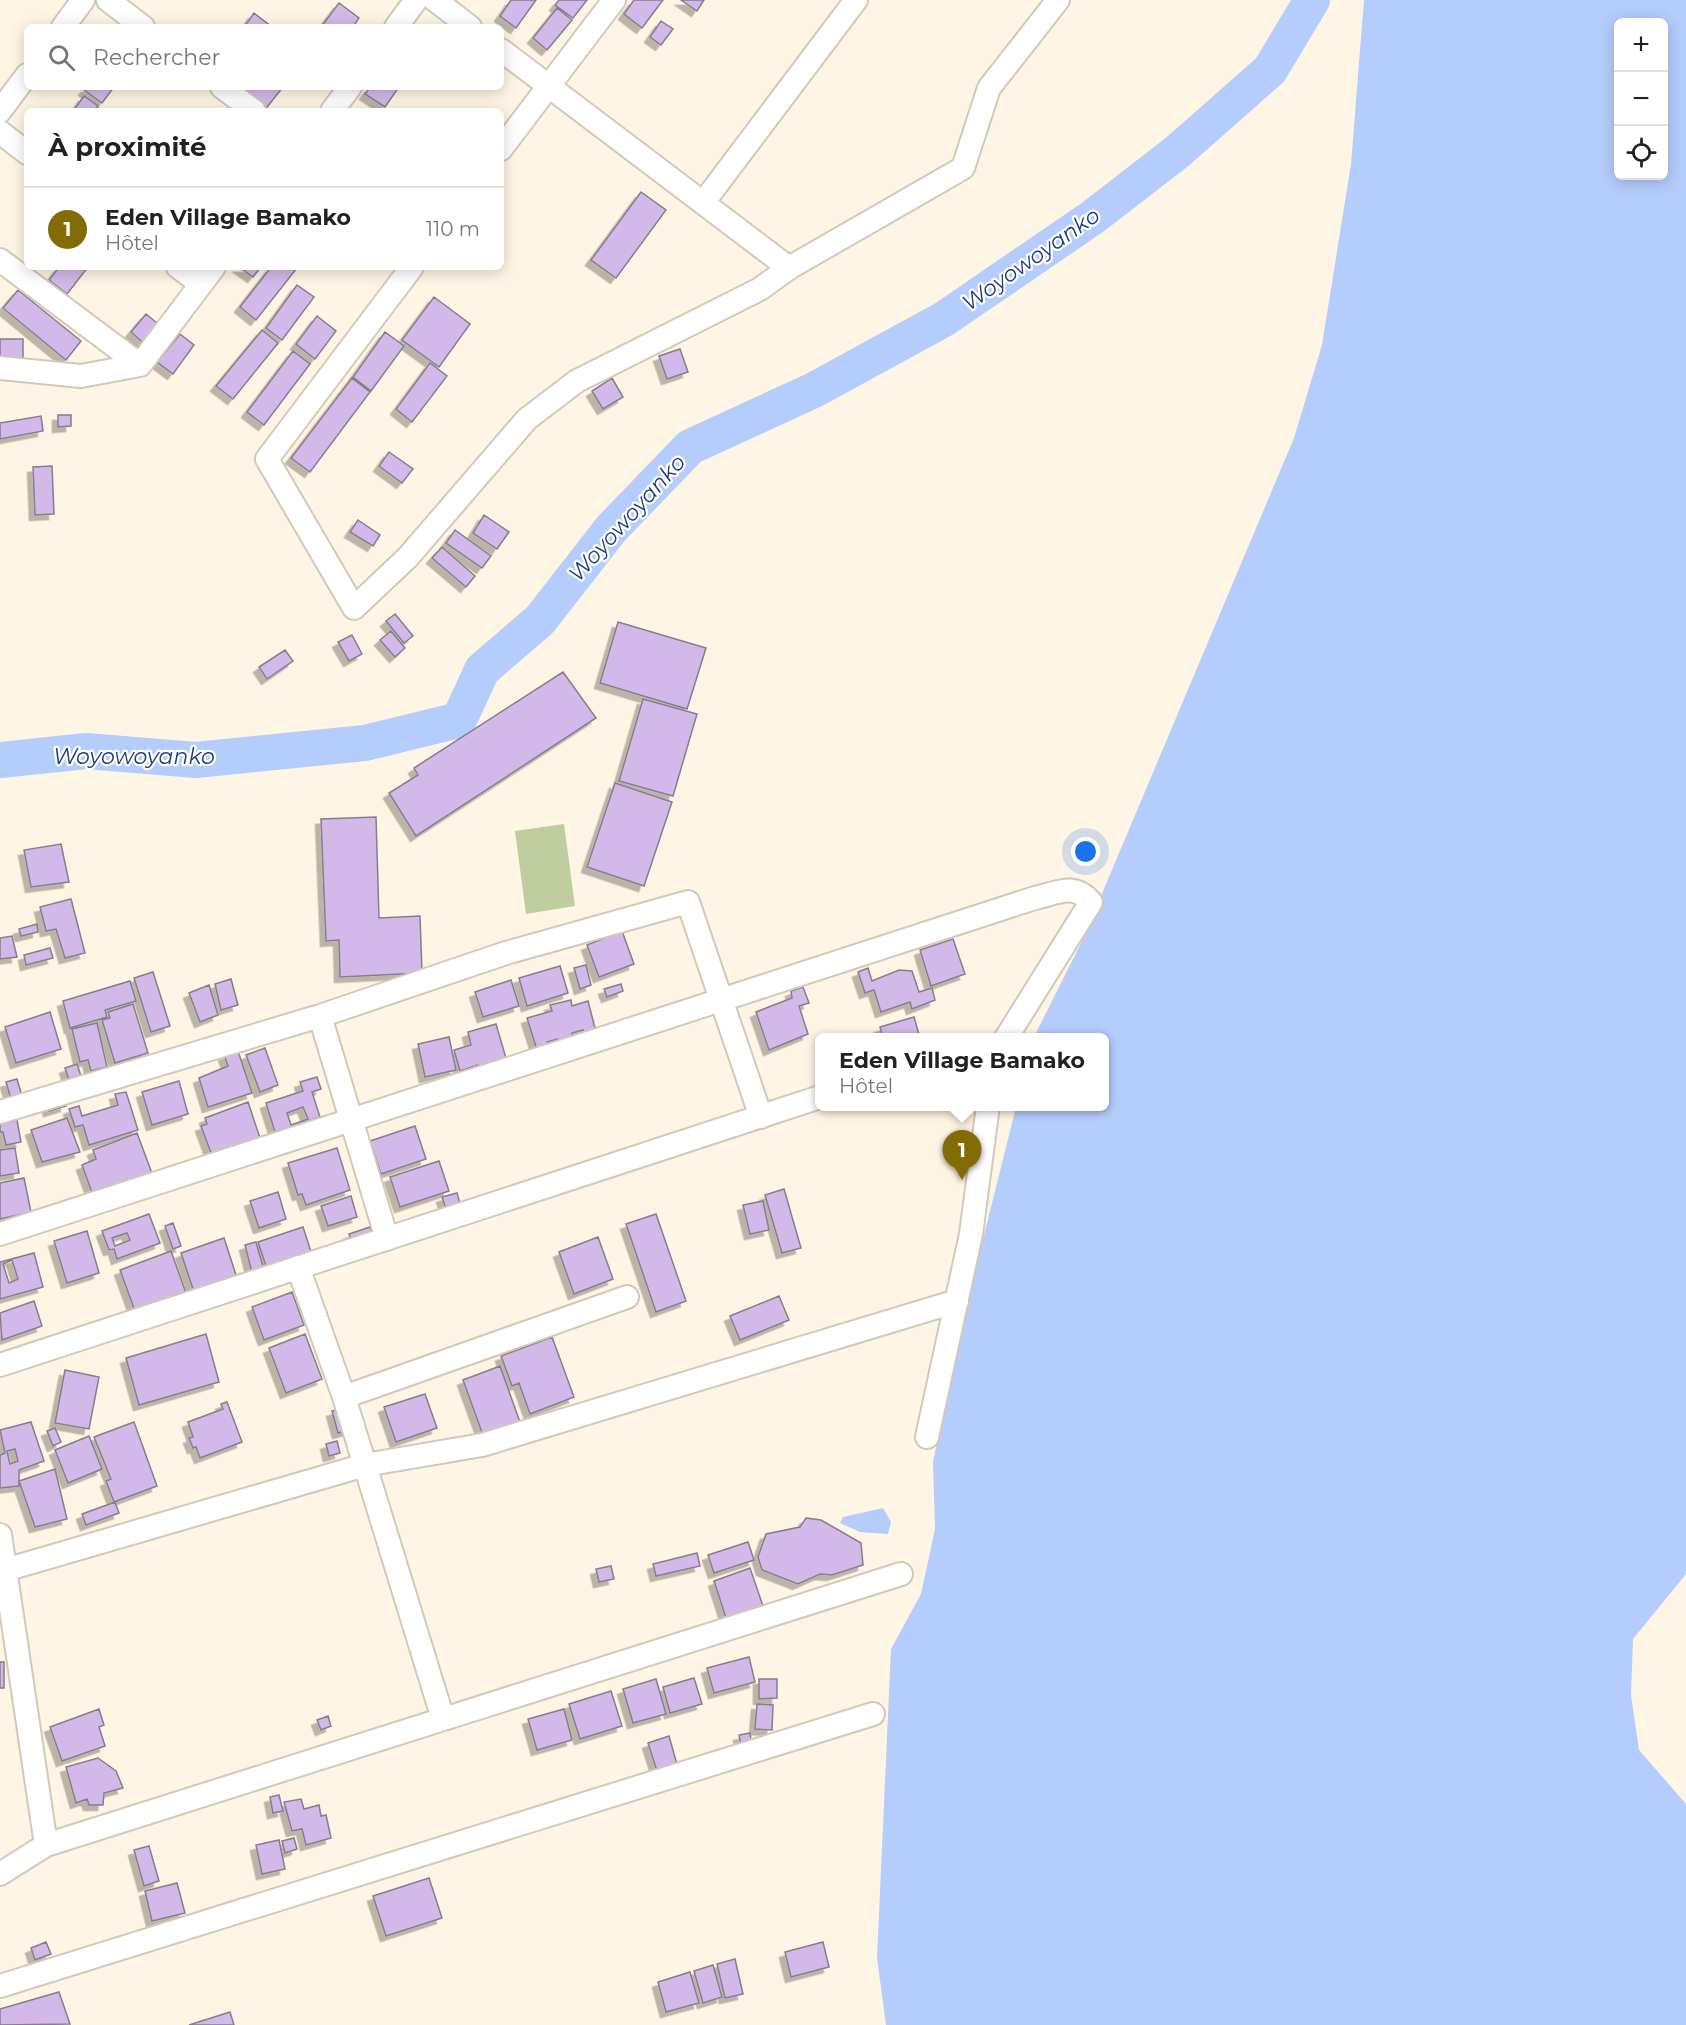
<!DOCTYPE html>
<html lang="fr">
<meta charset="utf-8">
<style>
:root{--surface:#fff;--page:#f6f6f6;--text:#222;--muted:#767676;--line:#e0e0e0;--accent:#836b05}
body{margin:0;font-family:Montserrat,sans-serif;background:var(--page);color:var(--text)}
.controls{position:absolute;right:18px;top:18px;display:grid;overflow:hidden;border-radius:9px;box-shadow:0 3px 15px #0003}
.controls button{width:54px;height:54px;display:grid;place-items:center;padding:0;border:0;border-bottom:2px solid var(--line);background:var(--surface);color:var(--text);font:30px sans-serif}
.you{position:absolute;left:1086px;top:852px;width:21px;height:21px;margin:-15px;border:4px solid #fff;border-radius:50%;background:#1a73e8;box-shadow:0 0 0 9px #1a73e833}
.badge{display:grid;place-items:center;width:39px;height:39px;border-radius:50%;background:var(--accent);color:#fff;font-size:20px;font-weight:700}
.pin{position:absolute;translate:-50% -50px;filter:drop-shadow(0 2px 3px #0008)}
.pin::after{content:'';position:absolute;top:32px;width:21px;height:18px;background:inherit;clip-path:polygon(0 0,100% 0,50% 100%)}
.popup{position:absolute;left:815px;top:1033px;width:294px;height:78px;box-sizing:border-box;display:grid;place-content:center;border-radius:9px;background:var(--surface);filter:drop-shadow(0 2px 4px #0005);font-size:20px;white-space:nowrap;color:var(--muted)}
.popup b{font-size:22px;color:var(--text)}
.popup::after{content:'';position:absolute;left:50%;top:100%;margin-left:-12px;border:12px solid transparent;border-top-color:var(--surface)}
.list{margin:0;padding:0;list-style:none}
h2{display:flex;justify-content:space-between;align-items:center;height:78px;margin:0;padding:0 24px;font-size:26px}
h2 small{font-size:20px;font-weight:400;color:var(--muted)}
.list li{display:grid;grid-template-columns:39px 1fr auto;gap:18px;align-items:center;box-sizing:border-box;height:84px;padding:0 24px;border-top:2px solid var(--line)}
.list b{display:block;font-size:22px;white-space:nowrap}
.list p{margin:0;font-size:20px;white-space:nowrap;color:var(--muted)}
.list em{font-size:20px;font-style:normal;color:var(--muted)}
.icon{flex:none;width:33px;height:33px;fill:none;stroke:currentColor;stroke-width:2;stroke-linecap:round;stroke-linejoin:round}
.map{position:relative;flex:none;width:1686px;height:2025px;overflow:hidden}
.search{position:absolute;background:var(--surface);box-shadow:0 3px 15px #0003;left:24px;top:24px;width:480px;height:66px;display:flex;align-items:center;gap:15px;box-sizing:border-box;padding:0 21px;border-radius:9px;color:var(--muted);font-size:22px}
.panel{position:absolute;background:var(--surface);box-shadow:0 3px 15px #0003;left:24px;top:108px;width:480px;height:162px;border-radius:9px}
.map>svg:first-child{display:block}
.green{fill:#bfcd9f}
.water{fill:#b4cdfc;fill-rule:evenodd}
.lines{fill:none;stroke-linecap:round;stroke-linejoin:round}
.river{stroke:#b4cdfc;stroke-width:36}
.building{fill:#d2b9e9;stroke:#857e8c;stroke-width:1.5;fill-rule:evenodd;filter:url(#shadow)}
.minor-casing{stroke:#d3c9ba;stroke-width:26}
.minor{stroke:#fff;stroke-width:22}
.labels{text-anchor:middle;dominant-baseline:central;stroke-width:4.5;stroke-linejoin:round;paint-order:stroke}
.water-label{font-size:22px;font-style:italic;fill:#213d74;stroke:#fff}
</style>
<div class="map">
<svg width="1686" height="2025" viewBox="0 0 1686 2025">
<defs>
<filter id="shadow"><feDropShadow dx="-5.5" dy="5.5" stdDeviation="0" flood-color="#0004"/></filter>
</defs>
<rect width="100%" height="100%" fill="#fff5e4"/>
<!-- green -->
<path class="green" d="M564,824l11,82 -49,8 -11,-83z"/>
<!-- water -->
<path class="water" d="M1364,0h322v1574l-53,65 -2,56 8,55 47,54v221h-800l-9,-67 14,-309 30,-55 14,-65 -2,-67 24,-119 59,-236 88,-1v-68l-70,-1 48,-96 212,-503 28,-93 29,-181zM1618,22h46v154h-46z
M883,1508l8,14 -3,12 -28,-2 -20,-9 3,-6z"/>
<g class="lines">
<!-- river -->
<path class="river" d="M0,760l86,-9 110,9 169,-17 94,-23 23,-50 58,-50 71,-91 79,-82 124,-57 130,-71 149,-102 84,-65 93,-82 42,-70"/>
</g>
<!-- building -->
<path class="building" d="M511,0h25l-20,28 -16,-12z
M559,0h28l-14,18 -18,-13z
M634,0h29l-21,28 -18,-14z
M681,0h23l-7,11z
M339,3l20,15 -6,9h-32z
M557,8l15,12 -25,30 -14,-12z
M254,13l18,14h-28z
M661,21l12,8 -12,16 -11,-8z
M87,87h27l-12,16 -18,-13z
M231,87h52l-19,24z
M370,87h29l-14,20 -20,-13z
M84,96l14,10 -4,5h-21z
M641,192l25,18 -50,68 -25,-18z
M59,267h29l-21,27 -18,-14z
M239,267h22l-8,10z
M271,267l26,1 -41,52 -16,-13z
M297,285l17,12 -32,43 -16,-12z
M18,290l63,51 -15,19 -63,-52z
M434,297l36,27 -31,43 -37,-27z
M146,314l16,13 -15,19 -16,-14z
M317,316l19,15 -21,28 -19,-15z
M262,330l16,13 -45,56 -17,-13z
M385,332l19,14 -33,45 -18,-14z
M180,334l14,11 -21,29 -16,-12z
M0,339h23v22h-23z
M680,349l8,23 -21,7 -8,-23z
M293,351l17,13 -46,61 -17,-13z
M430,363l17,13 -35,46 -16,-13z
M352,378l18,14 -60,80 -19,-14z
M612,378l11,19 -20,12 -11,-18z
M58,415h13v11l-13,1z
M41,416l2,15 -43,8v-16z
M389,452l24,17 -11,14 -23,-17z
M52,466l2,48 -19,1 -2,-48z
M484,515l25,17 -12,17 -24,-16z
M358,520l22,15 -7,11 -23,-14z
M455,530l36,26 -9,12 -36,-25z
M442,547l33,29 -9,11 -34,-29z
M395,614l18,22 -9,7 -18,-22z
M618,622l88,26 -19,61 -87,-26z
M391,631l14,17 -10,9 -15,-17z
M352,635l10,19 -13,7 -11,-19z
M285,650l8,11 -26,18 -8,-12z
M563,672l33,46 -180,118 -27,-43 29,-18 -4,-7z
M643,699l54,15 -24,82 -54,-15z
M615,783l57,19 -28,84 -57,-19z
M376,817l3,101 41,-2 2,57 -82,4 -1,-37 -13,1 -5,-122z
M61,844l8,38 -38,5 -7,-37z
M71,899l14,54 -20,5 -9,-29 -10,2 -6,-24z
M37,924l1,8 -17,4 -2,-7z
M622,931l12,33 -35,13 -12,-32z
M12,936l5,21 -17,2v-21z
M953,939l12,35 -34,12 -11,-36z
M50,948l3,10 -27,7 -2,-10z
M586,965l5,20 -11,4 -6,-21z
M560,966l8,27 -41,13 -8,-28z
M868,968l4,13 27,-11 13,1 7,21 13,-4 3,12 -23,9 -2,-7 -29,10 -7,-22 -9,3 -7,-21z
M153,972l17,54 -19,6 -17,-54z
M231,979l7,26 -17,5 -6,-26z
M511,980l8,26 -36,11 -8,-25z
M130,981l6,20 -31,9 2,7 -37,11 -7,-27z
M621,984l2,7 -16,6 -3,-8z
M209,985l9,30 -18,7 -11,-29z
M803,987l6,16 -10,3 9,28 -39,16 -13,-38 36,-14 -1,-7z
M571,1000l1,6 16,-5 8,31 -11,3 -2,-5 -11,3 1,9 -13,4 -2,-7 -11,3 1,5 -11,3 -10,-32 25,-7 -2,-6z
M133,1004l15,49 -33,10 -13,-43 8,-2 -2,-6z
M50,1012l11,37 -45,14 -11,-36z
M914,1017l6,21h-37l-3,-11z
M97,1023l10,44 -16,4 -3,-11 -8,2 -8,-33z
M496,1024l12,41 -28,9 -2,-9 -18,6 -6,-21 17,-5 -3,-13z
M449,1037l7,33 -31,7 -7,-33z
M265,1048l13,37 -18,7 -14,-37z
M238,1051l14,42 -44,14 -9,-29 29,-12 -4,-11z
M77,1064l4,12 -12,4 -4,-12z
M317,1077l4,12 -9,3 8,25 -45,15 -9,-29 37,-12 -3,-9zM303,1107l5,12 -17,6 -4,-12z
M17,1079l5,17 -11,3 -5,-17z
M179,1081l9,33 -36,11 -10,-33z
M126,1092l12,38 -49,15 -6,-20 -8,2 -6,-18 10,-3 3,10 36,-11 -3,-11z
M63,1095l3,11 -17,5 -3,-11z
M248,1102l14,42 -48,17 -13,-35 6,-2 -2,-6z
M67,1118l13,34 -38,10 -11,-32z
M17,1120l4,22 -15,3 -3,-13h-3v-8z
M415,1126l11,33 -45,15 -11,-33z
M137,1133l16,43 -59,22 -12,-33 14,-6 -3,-9z
M15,1148l4,25 -19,3v-26z
M337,1148l13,42 -44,15 -4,-11 -4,1 -10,-32z
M439,1161l10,30 -49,16 -10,-30z
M24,1178l7,34 -31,7v-36z
M784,1189l17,59 -19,5 -17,-58z
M278,1192l8,27 -27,9 -9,-27z
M457,1193l4,14 -14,5 -5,-15z
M351,1196l6,21 -29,9 -7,-20z
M763,1201l6,29 -19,4 -7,-29z
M149,1214l11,29 -43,16 -3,-10 -5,1 -7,-19zM127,1233l3,7 -15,6 -3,-8z
M656,1214l30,87 -30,11 -30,-88z
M173,1223l8,23 -8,3 -8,-23z
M303,1227l10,31 -45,14 -10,-30z
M370,1227l4,11 -21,7 -4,-11z
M87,1231l12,42 -32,10 -13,-42z
M598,1237l15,42 -39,15 -15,-42z
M224,1238l13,40 -43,14 -13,-39z
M256,1242l8,28 -12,3 -7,-28z
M171,1251l15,42 -51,18 -15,-41z
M34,1253l9,34 -43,12v-37zM12,1260l6,19 -9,4 -6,-19z
M292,1292l12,33 -40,15 -12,-33z
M779,1296l10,24 -49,20 -10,-24z
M34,1301l8,25 -40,14 -2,-27z
M206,1334l13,48 -80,23 -13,-47z
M305,1334l17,45 -36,14 -17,-45z
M552,1337l22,60 -44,17 -11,-31 -7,3 -11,-30z
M500,1366l21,59 -37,13 -21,-58z
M65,1370l34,7 -10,52 -34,-6z
M425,1394l12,34 -41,14 -12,-35z
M227,1402l15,40 -42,16 -4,-11 -3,1 -4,-10 4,-1 -5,-15 35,-13 -2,-5z
M343,1408l6,22 -11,3 -6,-22z
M31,1422l13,39 -25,9v16l-19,2v-33l5,-2 -5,-23zM15,1449l3,12 -8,3 -3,-13z
M134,1422l23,64 -43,16 -8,-21 5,-2 -17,-42z
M55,1428l6,14 -8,4 -6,-15z
M89,1436l13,33 -34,14 -13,-33z
M337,1441l3,12 -11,3 -3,-12z
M55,1469l12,50 -32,8 -16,-46z
M115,1502l4,11 -33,12 -4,-11z
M806,1518l15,2 40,23 2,22 -31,10 -12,-1 -22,10 -36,-14 -4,-13 8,-23 34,-7z
M748,1542l6,18 -40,13 -6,-18z
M697,1553l3,13 -44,10 -3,-12z
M611,1566l3,13 -15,3 -3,-13z
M750,1568l14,41 -37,12 -13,-40z
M749,1657l6,25 -41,11 -7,-25z
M0,1662h4v26h-4z
M694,1678l8,26 -32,9 -7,-26z
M656,1679l10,35 -33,9 -10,-34z
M759,1679h18v19l-18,1z
M611,1691l11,35 -42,13 -11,-35z
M757,1704l16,1 -1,25 -17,-1z
M99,1709l5,16 -5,2 6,19 -43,15 -12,-34z
M564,1709l8,31 -35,10 -9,-31z
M328,1716l3,10 -10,4 -4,-10z
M750,1733l2,14 -10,3 -3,-15z
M669,1736l9,32 -20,6 -10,-31z
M98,1758l18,13 7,17 -19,5 -1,12h-14l-2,-6 -11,4 -10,-36z
M279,1795l4,16 -10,2 -3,-16z
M301,1799l3,10 15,-4 2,11 5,-1 5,23 -25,7 -4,-16 -10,2 -8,-29z
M294,1838l3,11 -12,4 -3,-12z
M279,1840l6,29 -23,5 -6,-29z
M149,1846l10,35 -15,5 -10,-36z
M429,1878l13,40 -56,18 -13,-40z
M177,1883l8,30 -33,8 -7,-30z
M46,1942l5,12 -16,6 -4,-12z
M823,1942l6,25 -38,10 -6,-25z
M735,1959l8,35 -18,4 -8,-34z
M713,1965l9,32 -19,6 -9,-32z
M690,1972l9,31 -33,9 -8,-30z
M59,1992l11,32 -70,1v-16z
M230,2012l4,13h-45z"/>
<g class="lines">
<!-- minor casing -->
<g class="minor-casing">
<path id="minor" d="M108,0l35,27
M435,0l35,27
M63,27l20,-27
M396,27l20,-27
M501,50l288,218
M222,87l32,24
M0,111l27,-36
M332,111l18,-24
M0,132l27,21
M501,149l113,-149
M703,203l153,-203
M0,260l140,105
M178,267l23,17
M412,267l-145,192 87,149 54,-51 119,-138 50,-38 183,-92 29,-21 174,-100 26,-80 69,-88
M0,368l81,8 59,-11 74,-98
M320,1016l67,223
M0,1112l320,-96 186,-63 182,-51 73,215
M0,1234l1035,-336c22,-5 39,-16 56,4l-85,136
M298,1267l46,130 99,322
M0,1365l820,-268
M344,1397l283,-100
M927,1437l44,-203 17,-128
M0,1535l46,310
M5,1570l360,-105 117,-20 475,-144
M0,1874l46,-29 855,-271
M0,1986l873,-272"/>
</g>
<!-- minor -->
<use href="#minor" class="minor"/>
</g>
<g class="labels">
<!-- water labels -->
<g class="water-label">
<text transform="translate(1031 259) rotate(-35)">Woyowoyanko</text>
<text transform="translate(627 518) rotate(-48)">Woyowoyanko</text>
<text x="134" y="756">Woyowoyanko</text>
</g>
</g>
</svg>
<div class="controls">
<button>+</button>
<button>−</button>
<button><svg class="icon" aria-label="locate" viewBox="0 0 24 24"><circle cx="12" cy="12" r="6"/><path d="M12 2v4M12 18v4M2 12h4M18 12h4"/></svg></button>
</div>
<div class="you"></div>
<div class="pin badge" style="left:962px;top:1180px">1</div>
<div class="popup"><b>Eden Village Bamako</b>Hôtel</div>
<div class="search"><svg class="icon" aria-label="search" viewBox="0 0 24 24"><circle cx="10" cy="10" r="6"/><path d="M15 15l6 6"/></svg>Rechercher</div>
<section class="panel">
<h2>À proximité<small></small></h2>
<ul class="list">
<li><span class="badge">1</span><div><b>Eden Village Bamako</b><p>Hôtel</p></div><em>110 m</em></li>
</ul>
</section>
</div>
